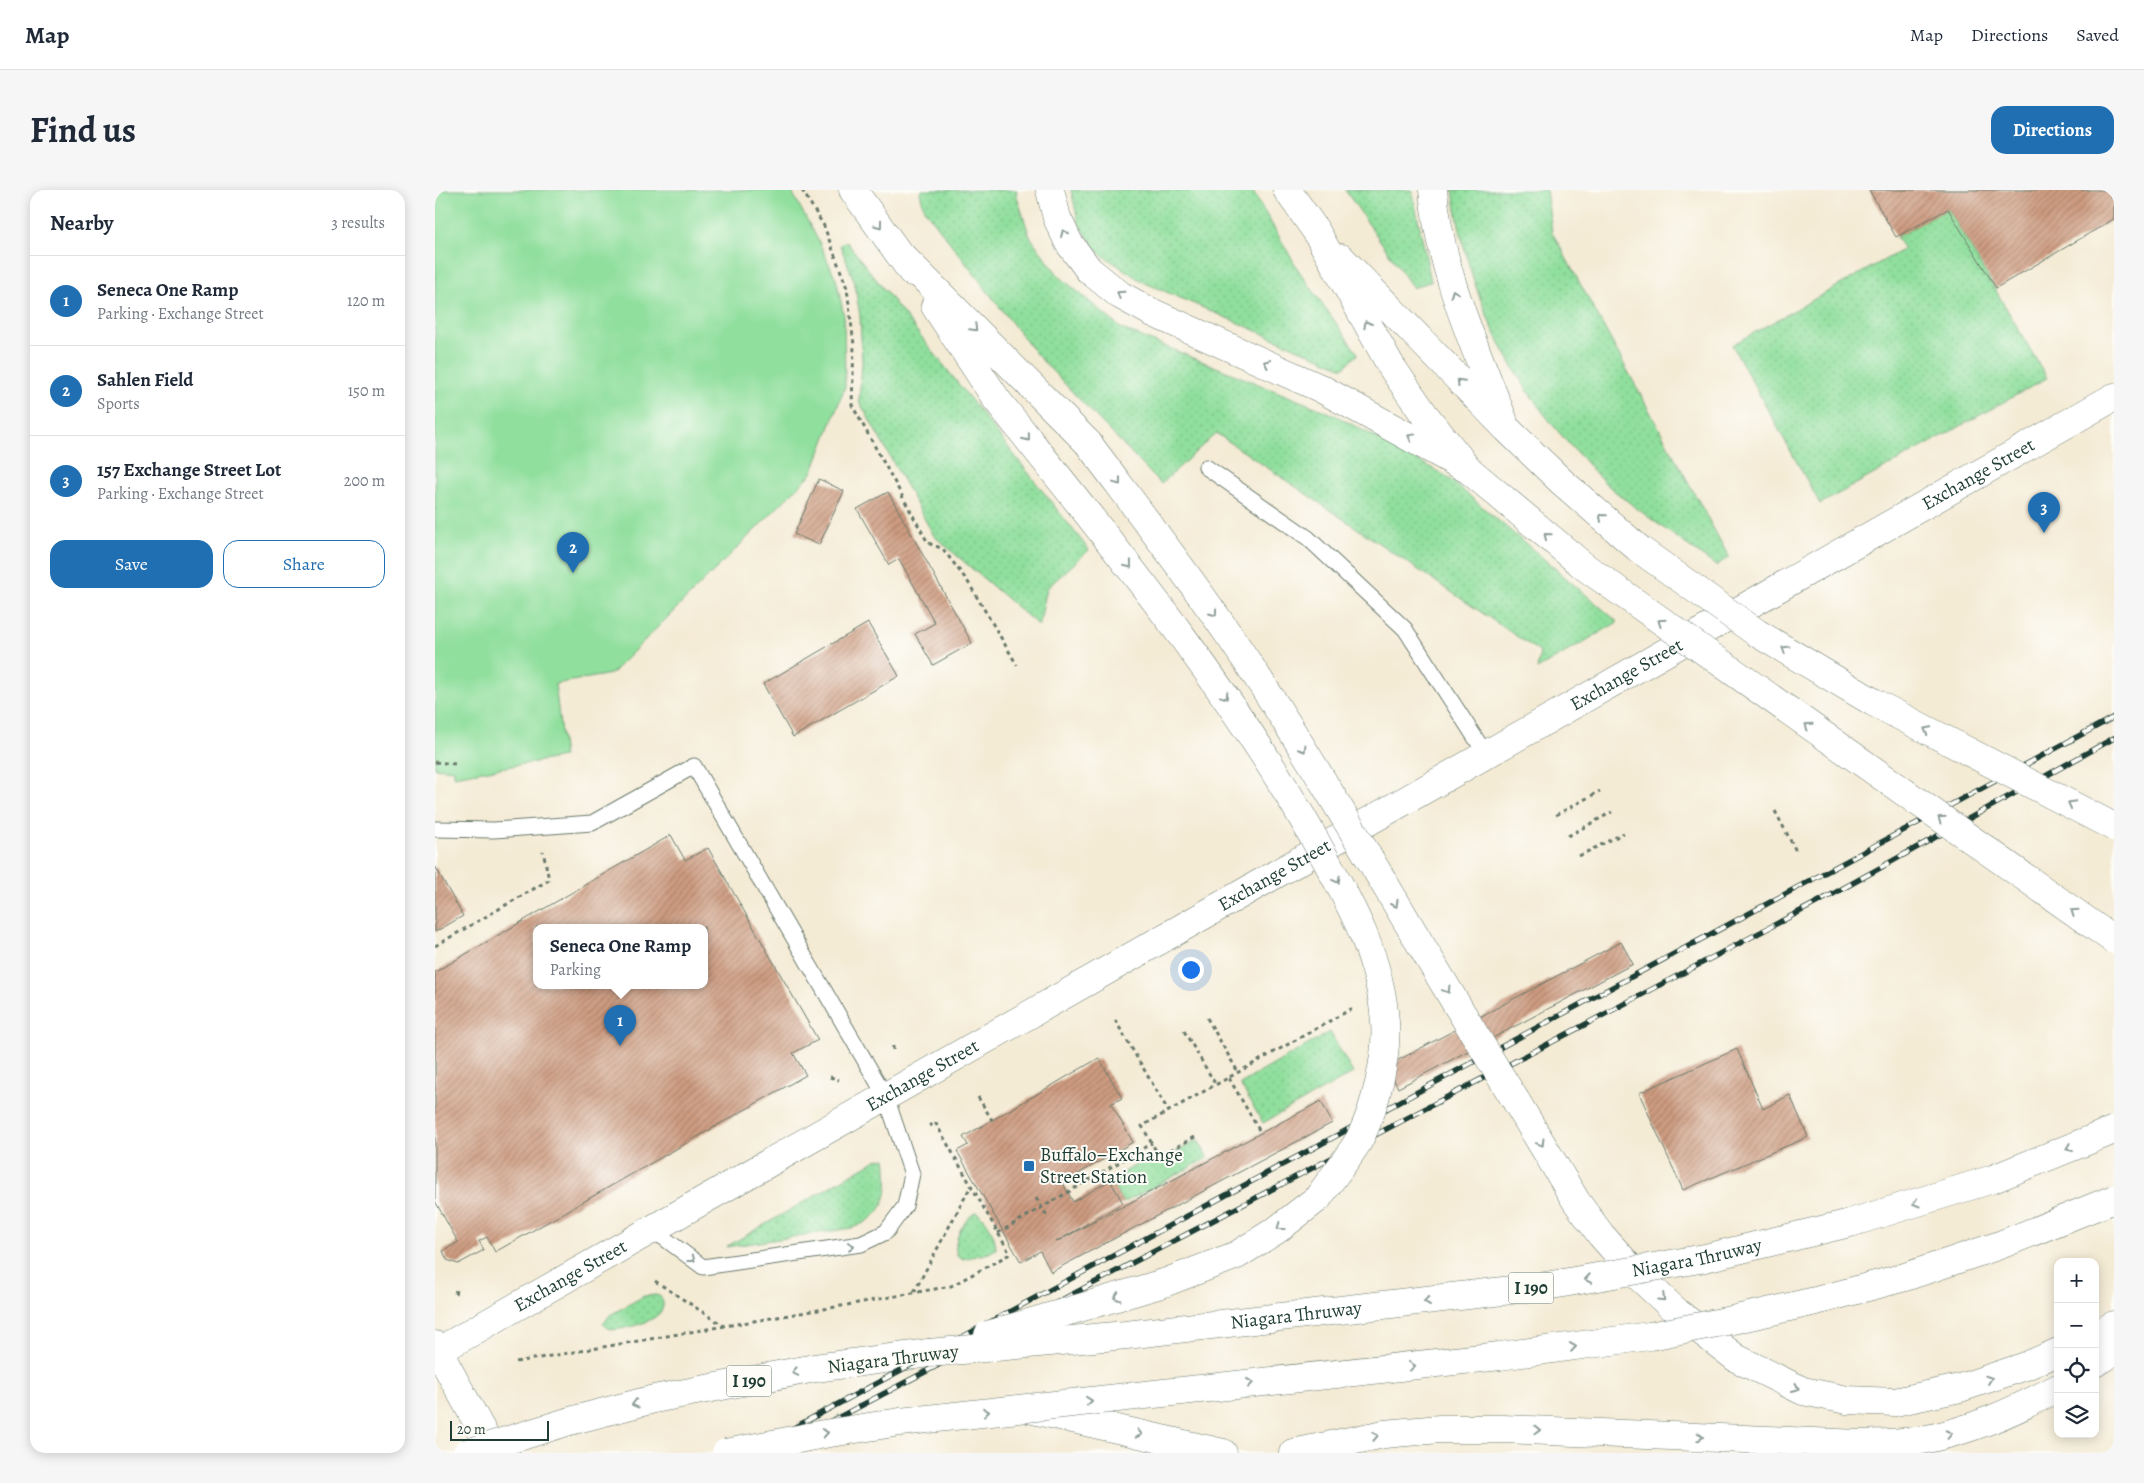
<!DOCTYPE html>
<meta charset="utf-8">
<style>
:root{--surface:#fff;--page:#f6f6f7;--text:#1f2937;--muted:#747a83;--line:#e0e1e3;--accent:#1f6fb2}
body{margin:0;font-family:Alegreya,serif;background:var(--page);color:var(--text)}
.controls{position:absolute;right:15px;bottom:15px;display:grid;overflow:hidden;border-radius:10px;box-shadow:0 2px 12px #0003}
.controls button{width:45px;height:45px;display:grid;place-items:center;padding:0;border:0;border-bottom:1px solid var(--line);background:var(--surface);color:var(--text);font:25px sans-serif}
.scale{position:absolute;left:15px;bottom:12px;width:99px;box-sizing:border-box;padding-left:5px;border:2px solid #1f3d34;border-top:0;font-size:14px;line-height:18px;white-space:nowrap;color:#1f3d34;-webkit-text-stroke:4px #fdfcf7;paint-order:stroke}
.you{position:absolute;left:755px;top:779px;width:18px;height:18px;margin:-12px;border:4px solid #fff;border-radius:50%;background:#1a73e8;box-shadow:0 0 0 8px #1a73e833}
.badge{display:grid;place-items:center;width:32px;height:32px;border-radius:50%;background:var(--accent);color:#fff;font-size:16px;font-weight:700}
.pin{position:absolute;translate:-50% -41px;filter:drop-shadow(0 1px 2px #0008)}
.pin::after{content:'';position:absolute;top:26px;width:18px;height:15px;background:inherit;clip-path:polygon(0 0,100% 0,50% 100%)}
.popup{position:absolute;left:98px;top:734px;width:175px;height:65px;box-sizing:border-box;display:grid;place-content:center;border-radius:10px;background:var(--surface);filter:drop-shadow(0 1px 4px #0005);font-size:16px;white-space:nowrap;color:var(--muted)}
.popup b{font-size:19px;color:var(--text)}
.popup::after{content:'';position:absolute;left:50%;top:100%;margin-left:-10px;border:10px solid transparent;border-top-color:var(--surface)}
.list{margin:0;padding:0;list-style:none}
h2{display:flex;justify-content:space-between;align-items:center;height:65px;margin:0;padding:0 20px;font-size:21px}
h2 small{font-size:16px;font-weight:400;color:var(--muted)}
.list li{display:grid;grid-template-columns:32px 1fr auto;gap:15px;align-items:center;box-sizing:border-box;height:90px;padding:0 20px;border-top:1px solid var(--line)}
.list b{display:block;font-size:19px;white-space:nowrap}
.list p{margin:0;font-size:16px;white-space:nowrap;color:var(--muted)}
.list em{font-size:16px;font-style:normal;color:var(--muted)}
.actions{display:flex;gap:10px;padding:15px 20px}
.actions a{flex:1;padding:11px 0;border:1px solid var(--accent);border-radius:15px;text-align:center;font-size:18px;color:var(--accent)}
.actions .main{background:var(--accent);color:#fff}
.icon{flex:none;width:28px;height:28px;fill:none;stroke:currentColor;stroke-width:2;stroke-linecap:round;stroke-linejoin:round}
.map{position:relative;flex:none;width:1679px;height:1263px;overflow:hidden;border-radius:15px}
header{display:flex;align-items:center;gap:30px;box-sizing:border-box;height:70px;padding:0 25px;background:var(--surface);border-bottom:1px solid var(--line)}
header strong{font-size:24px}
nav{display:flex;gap:28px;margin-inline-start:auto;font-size:18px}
.intro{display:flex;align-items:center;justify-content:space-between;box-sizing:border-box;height:120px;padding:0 30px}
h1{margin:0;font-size:35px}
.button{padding:12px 22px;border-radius:15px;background:var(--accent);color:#fff;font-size:18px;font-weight:700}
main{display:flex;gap:30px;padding:0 30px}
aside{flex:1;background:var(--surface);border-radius:15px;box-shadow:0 2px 12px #0003}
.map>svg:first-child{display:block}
.grass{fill:url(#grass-dots);stroke:#588e68}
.pitch{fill:#90df9d;stroke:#588e68}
.building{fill:url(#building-hatch);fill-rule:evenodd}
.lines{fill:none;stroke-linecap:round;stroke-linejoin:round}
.lane-casing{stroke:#6a7a6c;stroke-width:17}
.secondary-casing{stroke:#6a7a6c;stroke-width:29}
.highway-casing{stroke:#6a7a6c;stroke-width:29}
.path{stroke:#6a7a6c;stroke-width:3;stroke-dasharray:4 4;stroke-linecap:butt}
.lane{stroke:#fff;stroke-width:15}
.secondary{stroke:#fff;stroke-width:28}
.highway{stroke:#fff;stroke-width:28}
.rail-casing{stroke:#1f3d34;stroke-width:5.5}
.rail{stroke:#fdfcf7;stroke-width:4;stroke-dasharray:11;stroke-linecap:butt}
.highway-bridge-casing{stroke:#6a7a6c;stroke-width:29;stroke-linecap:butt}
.highway-bridge{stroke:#fff;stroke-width:28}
.oneway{stroke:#8f9e9a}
.poi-dot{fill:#1f6fb2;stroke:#fdfcf7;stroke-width:2}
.labels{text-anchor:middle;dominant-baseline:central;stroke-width:4;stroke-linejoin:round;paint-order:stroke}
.shield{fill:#fdfcf7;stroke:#62766e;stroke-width:1}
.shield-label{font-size:18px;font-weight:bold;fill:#1f3d34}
.street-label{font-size:19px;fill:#1f3d34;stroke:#fdfcf7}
.poi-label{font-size:19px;fill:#1f3d34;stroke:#fdfcf7;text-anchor:start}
</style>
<header>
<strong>Map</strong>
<nav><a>Map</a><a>Directions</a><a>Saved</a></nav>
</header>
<div class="intro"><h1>Find us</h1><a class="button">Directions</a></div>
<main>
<aside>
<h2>Nearby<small>3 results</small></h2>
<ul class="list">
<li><span class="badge">1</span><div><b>Seneca One Ramp</b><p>Parking · Exchange Street</p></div><em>120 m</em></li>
<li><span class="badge">2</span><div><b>Sahlen Field</b><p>Sports</p></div><em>150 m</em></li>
<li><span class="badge">3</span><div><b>157 Exchange Street Lot</b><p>Parking · Exchange Street</p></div><em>200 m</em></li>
</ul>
<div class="actions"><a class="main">Save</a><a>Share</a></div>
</aside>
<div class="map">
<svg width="1679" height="1263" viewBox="0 0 1679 1263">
<defs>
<pattern id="grass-dots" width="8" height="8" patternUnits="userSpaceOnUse" patternTransform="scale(1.25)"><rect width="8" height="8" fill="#90df9d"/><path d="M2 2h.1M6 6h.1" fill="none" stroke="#7cc088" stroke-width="1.8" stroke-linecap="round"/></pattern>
<pattern id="building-hatch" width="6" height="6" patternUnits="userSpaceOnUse" patternTransform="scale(1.25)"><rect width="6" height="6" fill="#ce9b80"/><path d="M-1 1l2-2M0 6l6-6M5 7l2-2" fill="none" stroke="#a7806a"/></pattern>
</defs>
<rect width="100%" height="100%" fill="#fdfcf7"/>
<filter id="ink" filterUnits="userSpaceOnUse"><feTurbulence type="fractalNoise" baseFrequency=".02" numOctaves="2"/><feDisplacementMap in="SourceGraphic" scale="10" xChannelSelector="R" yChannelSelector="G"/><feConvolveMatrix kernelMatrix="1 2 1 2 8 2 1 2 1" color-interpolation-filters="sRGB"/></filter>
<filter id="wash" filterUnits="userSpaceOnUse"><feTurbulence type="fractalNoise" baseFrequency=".0096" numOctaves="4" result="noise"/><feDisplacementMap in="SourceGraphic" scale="20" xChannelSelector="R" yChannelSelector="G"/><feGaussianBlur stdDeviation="1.12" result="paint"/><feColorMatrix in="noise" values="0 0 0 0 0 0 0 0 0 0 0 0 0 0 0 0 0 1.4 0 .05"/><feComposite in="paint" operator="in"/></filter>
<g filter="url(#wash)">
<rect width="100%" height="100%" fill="#f4ebd5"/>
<!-- grass -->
<path class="grass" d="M487,0h95l-1,4 14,43 29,39 63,53 213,86 111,61 172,146 -81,47 3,-17 -324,-219 -55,51 -125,-130 -112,-145 -4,-17z
M636,0h181l47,81 59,83 -15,14 -200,-86 -44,-29 -20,-28z
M910,0h67l19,91 -18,7z
M1018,0h93l6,42 177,325 -13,9c-35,-26 -71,-50 -104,-77 -11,-9 -20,-20 -29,-30 -73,-75 -116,-166 -130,-269z
M1513,19l99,169 -227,126 -88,-159 172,-96 -8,-12z
M411,51l243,309 -42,38 -8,38 -105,-90 -75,-135 3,-38 -2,-47 -6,-36 -14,-35z
M895,842l23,41 -90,50 -23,-39z
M763,950l10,18 -85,45 -13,-23 44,-25 4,7z
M451,968c4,34 2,58 -34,70l-126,19 150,-87z
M541,1022c11,7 20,24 20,37l-7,4 -26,6 -6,-4c-5,-15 6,-35 19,-43z
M221,1105l5,2c13,23 -36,32 -50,33l-8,-6 7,-9 34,-19z"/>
<!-- pitch -->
<path class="pitch" d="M0,0h356l28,52 17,37 8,37 1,71 -33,86 -201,201 -56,10 9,73 -110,19v-6l-19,-2z"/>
<g id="blocks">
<!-- building -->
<path class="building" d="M1434,0h238l7,12v17l-118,69 -48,-79 -52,28z
M384,289l25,12 -25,54 -25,-11z
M453,302l84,151 -39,22 -18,-31 20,-11 -36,-64 -10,6 -32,-56z
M433,433l31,53 -106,61 -30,-53z
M236,645l14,25 23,-12 110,192 -25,13 13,22 -311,177 -8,-15 -8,4 5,9 -26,14 -11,-4 -4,-9 15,-9 -23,-41v-229zM101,737h168v58h-168z
M0,676l28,50 -28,16z
M1186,752l12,22 -235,124 -11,-22z
M1302,859l26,60 27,-14 18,42 -125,53 -44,-97z
M664,868l23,40 -11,6 22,38 -70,41 10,19 37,-22 13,23 -67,39 265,-141 11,22 -281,149 -11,-21 -19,11 -64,-111 11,-6 -5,-8z"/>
</g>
</g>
<g filter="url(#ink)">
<use href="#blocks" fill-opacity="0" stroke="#6a7a6c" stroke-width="1"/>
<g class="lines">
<!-- lane casing -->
<g class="lane-casing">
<path id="lane" d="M771,277l102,71 97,91 82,127
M0,639l59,1 98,-7 102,-57 192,331 26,77 -7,32 -19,26 -25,12 -158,23 -50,-37"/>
</g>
<!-- secondary casing -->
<g class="secondary-casing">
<g id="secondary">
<path d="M0,1155l59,108"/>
<path id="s1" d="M0,1163l1679,-956"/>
</g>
</g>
<!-- highway casing -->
<g class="highway-casing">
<path id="highway" d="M418,0l59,82
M615,0l7,28 12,25 20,27 31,25 31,17 171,77 147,81
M852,0l29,41 75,135 33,48 45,56 116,97
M998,0c7,81 41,154 70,229
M467,66l186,187
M906,68l166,171 54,52 78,68
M500,116l62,94
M1081,911l60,100 25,34 34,38 43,40 58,45 67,33 44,9 48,2 65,-14 66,-22 32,-14
M729,1093l73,-28 41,-26 40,-31
M1660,1145l19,-10
M1660,1173l19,-12
M594,1219l194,44
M135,1231l84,-22 161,-31 114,-15
M858,1263l91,-19 56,-5h63l358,15c20,-1 41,-1 61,-4 49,-9 92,-29 136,-52"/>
</g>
<!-- path -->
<path class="path" d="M367,0l22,36 23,62 7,57 -2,60 76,138 15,6 25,33 49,83
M0,572l20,2
M1340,621l21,40
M1121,625l44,-24
M1133,646l44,-24
M1144,666l45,-23
M0,756l114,-66 -6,-29
M772,828l31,54
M680,830l54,92
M749,841l32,54
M458,860v-8
M395,887l9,3
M794,888l30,52
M543,907l14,23
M760,947l-36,19 -17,-30 211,-118
M601,1008l11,18
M563,1043l154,-90
M220,1091l69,45
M479,1102l57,-106
M20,1104l1,-4
M81,1172l331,-57 104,-19 59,-32 -75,-132 -5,4"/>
<!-- lane -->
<use href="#lane" class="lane"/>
<!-- secondary -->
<use href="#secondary" class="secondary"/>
<!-- highway -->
<use href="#highway" class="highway"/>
<!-- rail casing -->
<g class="rail-casing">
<path id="rail" d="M312,1263l1367,-736
M336,1263l1062,-559 281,-156"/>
</g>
<!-- rail -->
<use href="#rail" class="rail"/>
<!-- highway-bridge casing -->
<g class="highway-bridge-casing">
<g id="highway-bridge">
<path d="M562,210c113,142 230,282 318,440 33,60 65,113 70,182 3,34 -10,88 -26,118 -12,20 -28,39 -41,58"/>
<path d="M653,253c64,86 129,170 186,260 84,131 159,267 242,398"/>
<path d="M1204,359l118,84 116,69 241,125"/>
<path d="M1150,377l529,373"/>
<path d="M553,1145l176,-52"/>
<path id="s2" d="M494,1163l197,-18 420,-49 159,-28 145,-35 143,-44 121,-49"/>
<path d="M32,1263l103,-32"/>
<path d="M291,1263l98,-19 76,-12 600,-66 150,-20 82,-16 84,-19 89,-24 95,-32 114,-46"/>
</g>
</g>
<!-- highway-bridge -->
<use href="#highway-bridge" class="highway-bridge"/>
</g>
<!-- one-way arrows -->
<defs><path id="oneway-chevron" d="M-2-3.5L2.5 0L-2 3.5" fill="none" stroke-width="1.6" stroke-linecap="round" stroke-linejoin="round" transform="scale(1.25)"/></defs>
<g class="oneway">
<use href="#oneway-chevron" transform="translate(444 35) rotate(54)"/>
<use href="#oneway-chevron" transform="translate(629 43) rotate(-115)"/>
<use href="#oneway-chevron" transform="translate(1019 103) rotate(-111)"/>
<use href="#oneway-chevron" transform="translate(685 104) rotate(-146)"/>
<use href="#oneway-chevron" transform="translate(932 134) rotate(-119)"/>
<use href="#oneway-chevron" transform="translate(539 138) rotate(45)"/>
<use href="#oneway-chevron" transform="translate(832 173) rotate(-156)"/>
<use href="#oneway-chevron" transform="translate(1025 192) rotate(-134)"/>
<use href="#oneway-chevron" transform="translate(976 247) rotate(-151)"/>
<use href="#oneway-chevron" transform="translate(592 248) rotate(51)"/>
<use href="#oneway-chevron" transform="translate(683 292) rotate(53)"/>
<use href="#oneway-chevron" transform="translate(1167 327) rotate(-139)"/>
<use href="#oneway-chevron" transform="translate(1112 346) rotate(-141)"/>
<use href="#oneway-chevron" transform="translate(694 375) rotate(52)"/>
<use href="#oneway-chevron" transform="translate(779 423) rotate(54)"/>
<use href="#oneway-chevron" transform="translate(1226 432) rotate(-145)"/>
<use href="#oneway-chevron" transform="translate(1350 459) rotate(-149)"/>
<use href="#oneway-chevron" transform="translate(790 506) rotate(56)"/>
<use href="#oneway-chevron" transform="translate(1373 536) rotate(-145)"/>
<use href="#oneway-chevron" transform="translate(1492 540) rotate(-153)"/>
<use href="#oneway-chevron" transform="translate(868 559) rotate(58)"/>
<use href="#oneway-chevron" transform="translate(1636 614) rotate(-152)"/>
<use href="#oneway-chevron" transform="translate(1506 629) rotate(-145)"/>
<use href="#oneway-chevron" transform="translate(902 690) rotate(61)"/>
<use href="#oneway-chevron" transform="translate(960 714) rotate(60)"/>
<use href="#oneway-chevron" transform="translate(1639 722) rotate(-145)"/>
<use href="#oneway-chevron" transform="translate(1012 800) rotate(59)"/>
<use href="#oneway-chevron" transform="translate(1106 953) rotate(59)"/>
<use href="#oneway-chevron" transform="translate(1634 958) rotate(158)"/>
<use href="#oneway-chevron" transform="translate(1481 1013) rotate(163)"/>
<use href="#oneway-chevron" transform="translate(845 1037) rotate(144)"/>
<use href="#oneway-chevron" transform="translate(416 1056) rotate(-8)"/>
<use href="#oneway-chevron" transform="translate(257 1069) rotate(37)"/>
<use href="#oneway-chevron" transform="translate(1153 1089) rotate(170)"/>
<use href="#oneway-chevron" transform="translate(682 1107) rotate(164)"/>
<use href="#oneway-chevron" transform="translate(1227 1108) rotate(43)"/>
<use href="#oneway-chevron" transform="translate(992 1111) rotate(173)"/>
<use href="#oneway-chevron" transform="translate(1138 1157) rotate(-8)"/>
<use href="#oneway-chevron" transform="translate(977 1176) rotate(-6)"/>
<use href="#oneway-chevron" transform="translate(360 1182) rotate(169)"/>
<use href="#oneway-chevron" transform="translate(1554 1189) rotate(-19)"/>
<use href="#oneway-chevron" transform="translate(815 1193) rotate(-6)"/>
<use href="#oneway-chevron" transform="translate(1361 1198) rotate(25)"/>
<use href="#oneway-chevron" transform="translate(654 1211) rotate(-6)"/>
<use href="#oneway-chevron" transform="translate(200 1214) rotate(165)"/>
<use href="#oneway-chevron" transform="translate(551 1222) rotate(-6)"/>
<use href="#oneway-chevron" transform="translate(1102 1240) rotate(2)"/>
<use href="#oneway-chevron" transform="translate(390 1243) rotate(-10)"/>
<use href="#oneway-chevron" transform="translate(704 1244) rotate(13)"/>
<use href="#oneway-chevron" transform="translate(1514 1244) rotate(-12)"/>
<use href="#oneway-chevron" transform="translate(940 1246) rotate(-11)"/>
<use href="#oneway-chevron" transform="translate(1265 1247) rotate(2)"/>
</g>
</g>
<!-- markers -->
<rect class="poi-dot" x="588" y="970" width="12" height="12" rx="2.5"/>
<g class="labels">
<!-- shield labels -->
<g class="shield">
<rect x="1073.5" y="1082.5" width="45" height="31" rx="4"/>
<rect x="291.5" y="1175.5" width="45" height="31" rx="4"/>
</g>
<g class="shield-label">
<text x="1096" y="1098">I 190</text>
<text x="314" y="1191">I 190</text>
</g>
<!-- street labels -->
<g class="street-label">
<text stroke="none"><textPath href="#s1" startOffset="1776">Exchange Street</textPath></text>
<text stroke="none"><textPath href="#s1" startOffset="1371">Exchange Street</textPath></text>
<text stroke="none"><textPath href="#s1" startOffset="966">Exchange Street</textPath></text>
<text stroke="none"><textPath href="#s1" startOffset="561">Exchange Street</textPath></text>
<text stroke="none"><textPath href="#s2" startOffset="774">Niagara Thruway</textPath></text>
<text stroke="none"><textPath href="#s1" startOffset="156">Exchange Street</textPath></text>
<text stroke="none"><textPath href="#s2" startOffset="369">Niagara Thruway</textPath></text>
<text transform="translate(458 1169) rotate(-7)">Niagara Thruway</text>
</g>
<!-- poi labels -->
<g class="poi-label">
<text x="605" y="965">Buffalo–Exchange<tspan x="605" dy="22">Street Station</tspan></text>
</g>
</g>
</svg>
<div class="controls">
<button>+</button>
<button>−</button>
<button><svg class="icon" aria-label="locate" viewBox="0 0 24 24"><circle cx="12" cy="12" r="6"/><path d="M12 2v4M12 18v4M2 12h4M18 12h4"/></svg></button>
<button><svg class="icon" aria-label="layers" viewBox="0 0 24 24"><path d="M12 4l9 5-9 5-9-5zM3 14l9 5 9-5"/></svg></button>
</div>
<div class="scale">20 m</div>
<div class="you"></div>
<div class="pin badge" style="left:185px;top:856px">1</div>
<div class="popup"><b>Seneca One Ramp</b>Parking</div>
<div class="pin badge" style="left:138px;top:383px">2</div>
<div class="pin badge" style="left:1609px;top:343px">3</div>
</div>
</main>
